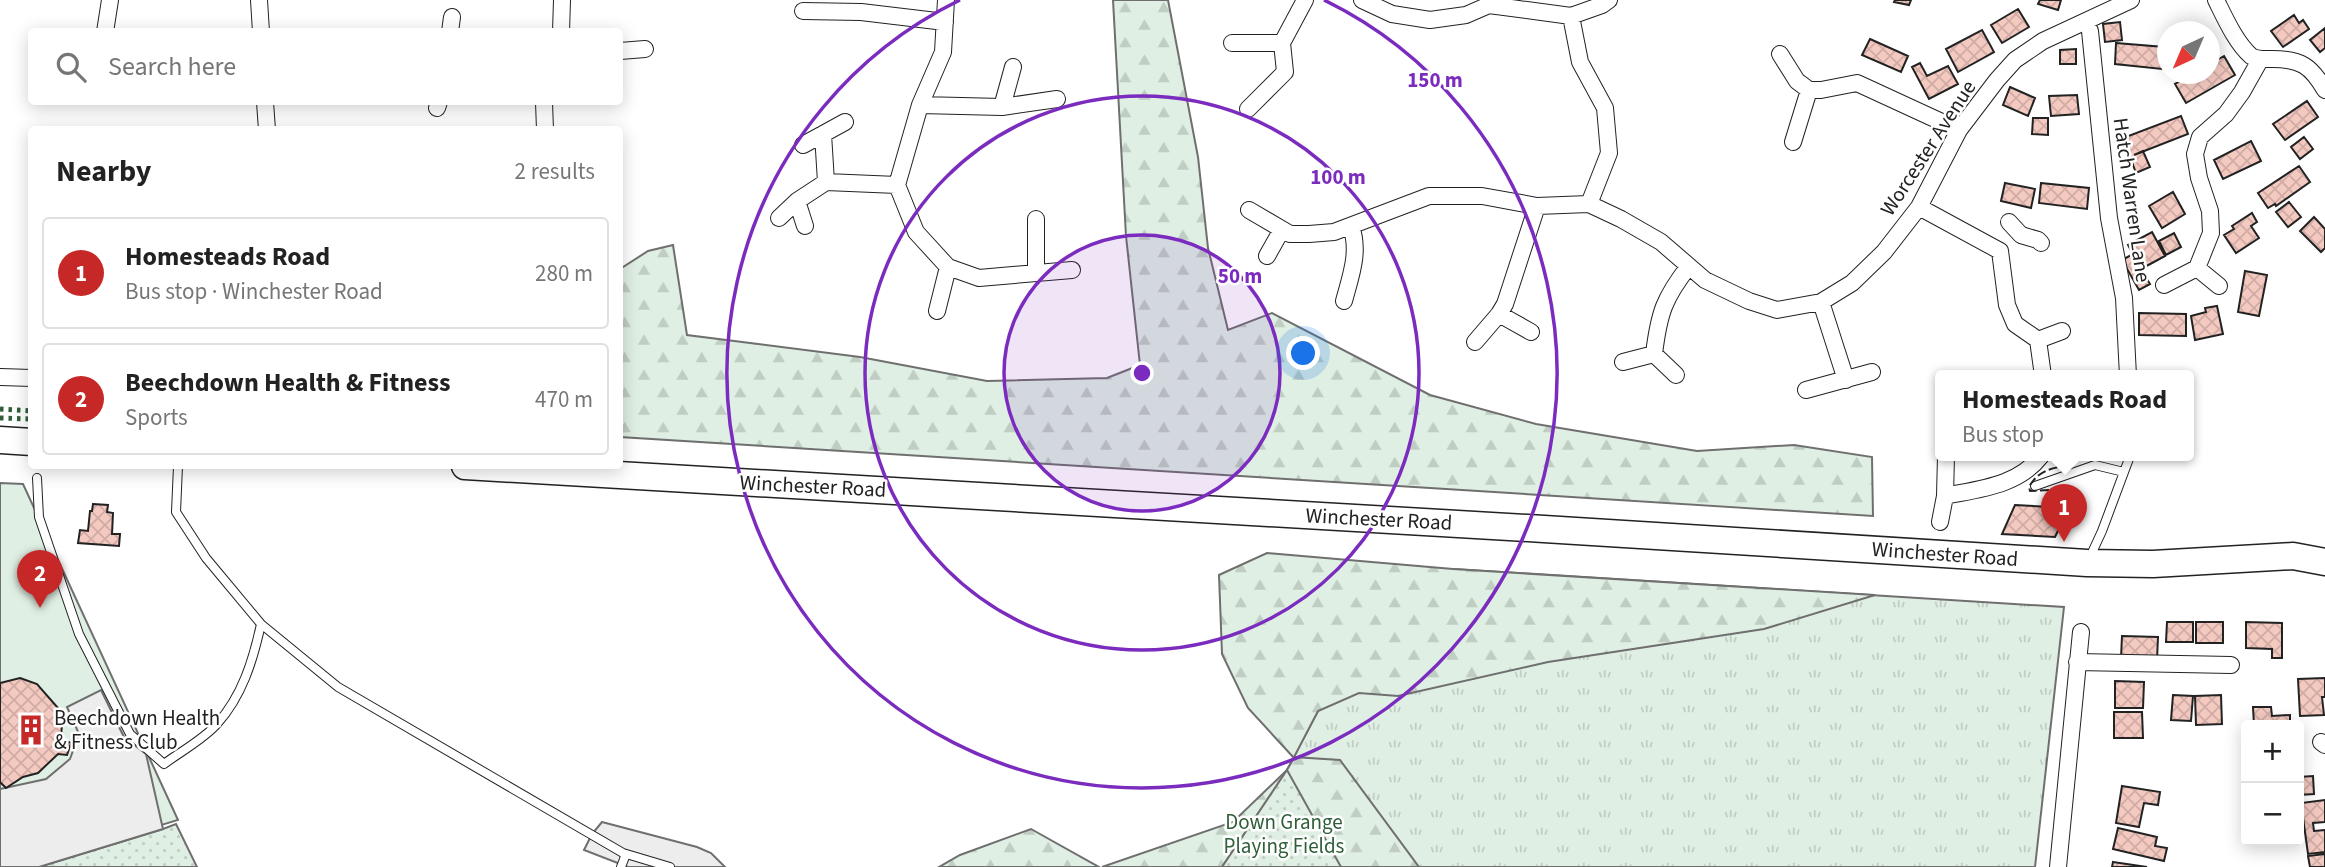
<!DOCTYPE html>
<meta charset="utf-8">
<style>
:root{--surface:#fff;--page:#f2f2f2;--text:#222;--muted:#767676;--line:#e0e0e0;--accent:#c62828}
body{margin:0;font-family:"Source Sans 3",sans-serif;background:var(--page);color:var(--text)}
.controls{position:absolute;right:21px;bottom:21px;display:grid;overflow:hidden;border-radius:7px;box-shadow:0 4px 18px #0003}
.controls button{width:63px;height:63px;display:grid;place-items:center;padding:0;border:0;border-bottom:2px solid var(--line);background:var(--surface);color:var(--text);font:35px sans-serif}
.compass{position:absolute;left:2157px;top:21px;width:63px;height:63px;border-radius:50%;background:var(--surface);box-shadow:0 4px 18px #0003;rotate:224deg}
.you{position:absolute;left:1304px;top:354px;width:24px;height:24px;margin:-18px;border:5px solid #fff;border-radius:50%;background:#1a73e8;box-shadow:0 0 0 10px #1a73e833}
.badge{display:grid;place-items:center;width:46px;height:46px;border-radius:50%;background:var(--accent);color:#fff;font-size:23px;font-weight:700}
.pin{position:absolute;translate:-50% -58px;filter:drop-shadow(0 2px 4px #0008)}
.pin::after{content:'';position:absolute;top:37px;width:24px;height:21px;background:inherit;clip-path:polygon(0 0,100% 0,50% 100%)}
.popup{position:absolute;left:1935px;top:370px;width:259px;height:91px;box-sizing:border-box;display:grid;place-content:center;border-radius:7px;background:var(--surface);filter:drop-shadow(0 2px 5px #0005);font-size:23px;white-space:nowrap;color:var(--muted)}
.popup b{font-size:26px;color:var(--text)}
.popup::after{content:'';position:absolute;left:50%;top:100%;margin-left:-14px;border:14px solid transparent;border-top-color:var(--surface)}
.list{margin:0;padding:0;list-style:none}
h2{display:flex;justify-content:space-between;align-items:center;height:91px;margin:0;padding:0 28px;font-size:30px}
h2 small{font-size:23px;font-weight:400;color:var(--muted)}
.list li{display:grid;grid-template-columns:46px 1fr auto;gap:21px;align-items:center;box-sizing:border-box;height:112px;margin:0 14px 14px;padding:0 14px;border:2px solid var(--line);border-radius:7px}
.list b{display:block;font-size:26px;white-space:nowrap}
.list p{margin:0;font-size:23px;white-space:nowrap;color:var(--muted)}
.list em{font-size:23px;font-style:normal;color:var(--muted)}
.icon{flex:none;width:38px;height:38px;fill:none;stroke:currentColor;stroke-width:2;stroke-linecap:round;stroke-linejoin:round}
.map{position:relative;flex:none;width:2325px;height:867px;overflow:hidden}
.search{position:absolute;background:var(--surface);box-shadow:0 4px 18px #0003;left:28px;top:28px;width:595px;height:77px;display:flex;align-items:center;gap:18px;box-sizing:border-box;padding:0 24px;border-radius:7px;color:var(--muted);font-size:26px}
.panel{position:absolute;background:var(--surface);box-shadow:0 4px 18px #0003;left:28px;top:126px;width:595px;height:343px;border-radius:7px}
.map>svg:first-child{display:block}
.grass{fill:url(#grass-tufts);stroke:#6f6f6f;stroke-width:2}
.forest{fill:url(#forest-firs);stroke:#6f6f6f;stroke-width:2}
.park{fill:url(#park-dots);stroke:#6f6f6f;stroke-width:2}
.garden{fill:#e0efe3;stroke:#6f6f6f;stroke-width:2}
.parking{fill:#ededed;stroke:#6f6f6f;stroke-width:2}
.building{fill:url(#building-cross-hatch);stroke:#222;stroke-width:2}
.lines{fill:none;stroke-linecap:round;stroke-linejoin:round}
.lane-casing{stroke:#222;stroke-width:10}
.street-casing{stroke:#222;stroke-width:18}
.primary-casing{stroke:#222;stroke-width:29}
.lane{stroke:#fff;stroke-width:8}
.street{stroke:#fff;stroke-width:16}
.primary{stroke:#fff;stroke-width:26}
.hedge{stroke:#2f5e38;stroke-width:5;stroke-dasharray:3.5 5;stroke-linecap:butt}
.fence{stroke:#222;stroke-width:2;stroke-dasharray:9 3.5;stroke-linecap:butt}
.ring{fill:none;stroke:#7b2cbf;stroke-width:3.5}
.labels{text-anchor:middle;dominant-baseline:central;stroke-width:5;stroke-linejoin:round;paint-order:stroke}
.street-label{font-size:21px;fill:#222;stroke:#fff}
.poi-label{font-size:21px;fill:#222;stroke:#fff;text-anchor:start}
.park-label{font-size:21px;fill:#2f5e38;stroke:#fff}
.centre{fill:#7b2cbf;stroke:#fff;stroke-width:3.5}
.ring-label{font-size:21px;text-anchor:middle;font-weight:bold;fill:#7b2cbf;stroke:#fff;stroke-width:5;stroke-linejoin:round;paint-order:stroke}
</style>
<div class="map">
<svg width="2325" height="867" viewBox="0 0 2325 867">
<defs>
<pattern id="grass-tufts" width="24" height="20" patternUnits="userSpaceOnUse" patternTransform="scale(1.75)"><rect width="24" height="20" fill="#e0efe3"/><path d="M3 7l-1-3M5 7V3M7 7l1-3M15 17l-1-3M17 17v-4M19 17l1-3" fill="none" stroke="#c0cdc2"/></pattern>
<pattern id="forest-firs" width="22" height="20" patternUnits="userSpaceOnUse" patternTransform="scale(1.75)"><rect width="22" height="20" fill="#e0efe3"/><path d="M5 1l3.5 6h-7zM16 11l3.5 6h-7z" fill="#c0cdc2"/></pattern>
<pattern id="park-dots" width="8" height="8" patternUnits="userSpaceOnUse" patternTransform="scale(1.75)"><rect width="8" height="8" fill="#e0efe3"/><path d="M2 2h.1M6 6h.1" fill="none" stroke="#c0cdc2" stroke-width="1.8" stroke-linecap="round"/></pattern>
<pattern id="building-cross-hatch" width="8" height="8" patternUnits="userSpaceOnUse" patternTransform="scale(1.75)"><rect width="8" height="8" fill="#f3c9c0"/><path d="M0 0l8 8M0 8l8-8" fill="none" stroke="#d0aca5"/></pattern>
</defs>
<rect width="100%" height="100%" fill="#fff"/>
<!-- grass -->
<path class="grass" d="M1453,569l611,38 -29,260h-694l-54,-97 31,-59z"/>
<!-- forest -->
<path class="forest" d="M1113,0h55l30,157 10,91 20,82 44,-17 158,82 106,29 161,27 97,-6 78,12 1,59 -1253,-79v-168l28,-18 25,-6 14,90 173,22 127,24 120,-3 33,-13 -14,-129z
M1267,553l186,16 422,26 -111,34 -216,33 -150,34 -39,-3 -41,18 -24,46 46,3 79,107h-124l-22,-75 -51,75h-120l131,-45 54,-52 7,-12 -46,-50 -26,-54 -3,-79z
M1031,829l68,38h-160l21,-12z"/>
<!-- park -->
<path class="park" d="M1287,770l54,97h-119z
M176,824l21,43h-158l124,-38z"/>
<!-- garden -->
<path class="garden" d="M0,483l23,1 155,336 -155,47h-23z"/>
<!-- parking -->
<path class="parking" d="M101,690l23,47 22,17 17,75 -124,38h-39v-78l46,-10 24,-20 9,-25 -12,-27z
M602,822l95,25 14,6 14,14h-97l-44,-17 8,-16z"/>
<!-- building -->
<path class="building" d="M1895,0h16l-2,5 -15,-3z
M2040,0h21l-3,10 -20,-6z
M2018,9l11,18 -27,16 -11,-18z
M2294,15l5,8 4,-3 6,9 -26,18 -12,-16z
M2120,22l2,18 -17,2 -2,-18z
M2325,28v20l-5,4 -10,-12z
M1982,30l12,22 -36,20 -12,-23z
M1870,39l38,17 -7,16 -39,-17z
M2116,43l48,4 -2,22 -47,-5z
M2076,49v15h-16v-14z
M2224,56l11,19 -49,28 -11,-19 18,-10h17v-10z
M1920,63l7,13 21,-10 10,18 -29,15 -17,-32z
M2010,87l25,11 -7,18 -25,-11z
M2077,95l2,19 -28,2 -2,-20z
M2307,101l11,16 -33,23 -12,-16z
M2181,116l7,18 -54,21 9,-4 7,16 -14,6 -13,-35z
M2033,118h15v17l-16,-1z
M2304,137l9,12 -13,10 -9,-12z
M2251,141l10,20 -38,18 -9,-19z
M2299,166l11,16 -34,24 -1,-2 -7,4 -10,-15z
M2005,183l30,6 -4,19 -30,-7z
M2041,183l48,5 -2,21 -48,-6z
M2173,192l12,22 -23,14 -13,-22z
M2289,202l12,15 -13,10 -12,-15z
M2252,213l5,9 -6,4 8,12 -23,15 -12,-18 10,-6 -2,-3z
M2314,217l11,12v19l-4,4 -21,-21z
M2152,232l13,24 -24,13 9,15 -11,6 -17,-30 11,-6 -5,-9z
M2174,233l7,14 -15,8 -7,-14z
M2245,271l22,4 -8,41 -21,-4z
M2217,306l6,28 -28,6 -4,-24 15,-4 -1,-4z
M2139,313l47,1v22l-47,-1z
M93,504l15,1 -1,7 6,1 -1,21h8l-1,12 -41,-3 2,-13 8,1 2,-20h2z
M2015,505l54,3 -14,29 -53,-3z
M2167,622h26v20h-27z
M2196,622h27v21h-27z
M2246,622l36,1v35h-10v-9l-26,-1z
M2122,636l36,1 -1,23 -36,-2z
M20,678l17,6 21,24 4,15 -1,15 10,5 -4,12 -9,-1 -20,19 -15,4 -17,11 -6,-6v-99z
M2325,678v19h-3l2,18 -24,1 -2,-37z
M2115,681l29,1 -1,26h-28z
M2173,695l20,1 -2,25 -20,-1z
M2221,695l1,29 -26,1 -1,-29z
M2253,707h18l1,9 18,-1v10h-36z
M2114,712h28l1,26h-29z
M2313,776l1,18 -15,1v-18z
M2122,786l38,6 -2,13 -14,-2 -5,24 -23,-4z
M2325,800v22l-12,1 1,8 11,-1v22l-17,2 -7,-51z
M2118,828l39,9 -2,9 12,2 -3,13 -51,-12z
M2325,854v13h-15l-2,-11z
M2113,862l34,5h-35z"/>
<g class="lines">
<!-- lane casing -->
<g class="lane-casing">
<path id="lane" d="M37,478l2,39 40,117 51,100 34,30c16,-12 40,-25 53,-40 25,-28 36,-63 44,-100l-55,-66 -30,-46 2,-46
M2035,486l60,-21 29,7
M2090,557l12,-26 28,-75
M261,624l77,63 285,166 47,14
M621,867l5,-13"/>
</g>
<!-- street casing -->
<g class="street-casing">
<path id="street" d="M259,0l2,32
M946,0l-3,52 -23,53 -23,80 19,47 32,35 31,11 93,-8
M1362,0l30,14 38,6 36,-5 23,-10 82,11 31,-11 7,-5
M2216,0c9,18 20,43 35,56 6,4 14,3 21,3 29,0 39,7 53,31
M803,11l58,1 84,10
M1571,16l9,46 25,46 4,45 -20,51
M2090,31l19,187 15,80 4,78
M105,32l5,-32
M450,32l2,-15
M561,32l1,-32
M1232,43h50
M620,51l25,-2
M1780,54l17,27 12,9h12l36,-7 102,47
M265,102l2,28
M544,102l1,28
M920,105l82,2 55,-8
M1002,107l11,-40
M437,108l2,-6
M1248,109l37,-37 -3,-29 23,-43
M823,134l3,48
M1793,142l16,-52
M803,145l42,-23
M797,201l8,25
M1919,207l81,44 7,54 8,19 23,16 5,36
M1249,210l41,24h19l25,-2 95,-36h53l55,10 52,-2 32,15 40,23 44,38 44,21 28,9 44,-8 31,-19 32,-31 35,-45 40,-77 38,-50 18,-20 28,-19 88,-41
M779,218l18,-17 29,-19 71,3
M1036,219v53
M2009,222l12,13 17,5 3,3
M1267,256l14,-25
M2197,268l14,-35 -1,-22 -11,-33 -4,-24 5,-17 26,-23 16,-22 18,-32
M2164,285l33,-17 22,18
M1344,301c7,-26 16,-49 7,-75
M1821,302l25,78
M937,311l11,-44
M1499,314l32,18
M2038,340l24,-9
M1475,342l24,-28 6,-10 32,-98
M1654,354c5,-41 10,-56 35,-88
M1623,362l31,-8 22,21
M0,377l32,1
M1806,390l66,-18
M1945,496c34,-7 73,-10 96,-40
M1940,522l5,-26 1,-40
M2077,662l154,3
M2321,742l4,3
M2058,867l23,-235"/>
</g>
<!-- primary casing -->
<g class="primary-casing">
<path id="primary" d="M0,440l32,2
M465,466l1079,63 543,34 66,1 140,-8 32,6"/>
</g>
<!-- lane -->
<use href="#lane" class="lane"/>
<!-- street -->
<use href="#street" class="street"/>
<!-- primary -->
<use href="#primary" class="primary"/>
<!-- hedge -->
<path class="hedge" d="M0,409l32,2
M0,418l32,1"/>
<!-- fence -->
<path class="fence" d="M2049,490l-19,1 -1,-4c8,-15 21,-19 37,-21"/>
</g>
<!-- distance rings -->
<circle cx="1142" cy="373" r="138" fill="#7b2cbf" fill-opacity=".12"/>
<g class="ring">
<circle cx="1142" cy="373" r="138"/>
<circle cx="1142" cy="373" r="277"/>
<path d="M1324 0A415 415 0 1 1 960 0"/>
</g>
<!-- icons -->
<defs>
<g id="building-bare" transform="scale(2.415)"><path d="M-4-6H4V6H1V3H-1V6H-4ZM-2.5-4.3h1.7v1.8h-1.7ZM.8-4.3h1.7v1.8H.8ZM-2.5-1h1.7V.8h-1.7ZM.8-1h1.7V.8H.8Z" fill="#c62828" stroke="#fff" stroke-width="2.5" paint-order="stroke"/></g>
</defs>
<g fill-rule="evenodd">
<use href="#building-bare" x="31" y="730"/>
</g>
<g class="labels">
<!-- street labels -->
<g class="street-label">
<text transform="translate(1928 148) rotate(-57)">Worcester Avenue</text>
<text transform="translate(2132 200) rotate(82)">Hatch Warren Lane</text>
<text transform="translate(813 486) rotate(3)">Winchester Road</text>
<text transform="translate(1379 519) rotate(3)">Winchester Road</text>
<text transform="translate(1945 554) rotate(4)">Winchester Road</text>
</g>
<!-- poi labels -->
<g class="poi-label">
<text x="54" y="718">Beechdown Health<tspan x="54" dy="24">&amp; Fitness Club</tspan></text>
</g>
<!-- park labels -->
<g class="park-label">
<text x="1284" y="822">Down Grange<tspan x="1284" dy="24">Playing Fields</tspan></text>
</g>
</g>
<circle cx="1142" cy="373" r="10" class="centre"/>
<g class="ring-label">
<text x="1435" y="87">150 m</text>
<text x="1338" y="184">100 m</text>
<text x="1240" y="283">50 m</text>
</g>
</svg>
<div class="controls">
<button>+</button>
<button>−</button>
</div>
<svg class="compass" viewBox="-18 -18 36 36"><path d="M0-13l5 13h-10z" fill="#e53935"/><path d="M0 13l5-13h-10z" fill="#767676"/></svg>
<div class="you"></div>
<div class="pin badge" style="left:2064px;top:542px">1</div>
<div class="popup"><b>Homesteads Road</b>Bus stop</div>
<div class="pin badge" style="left:40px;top:608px">2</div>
<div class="search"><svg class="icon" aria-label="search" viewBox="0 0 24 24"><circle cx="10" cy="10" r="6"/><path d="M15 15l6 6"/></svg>Search here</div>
<section class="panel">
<h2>Nearby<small>2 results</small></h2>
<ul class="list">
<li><span class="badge">1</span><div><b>Homesteads Road</b><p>Bus stop · Winchester Road</p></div><em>280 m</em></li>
<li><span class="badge">2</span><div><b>Beechdown Health &amp; Fitness</b><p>Sports</p></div><em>470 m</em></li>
</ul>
</section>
</div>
